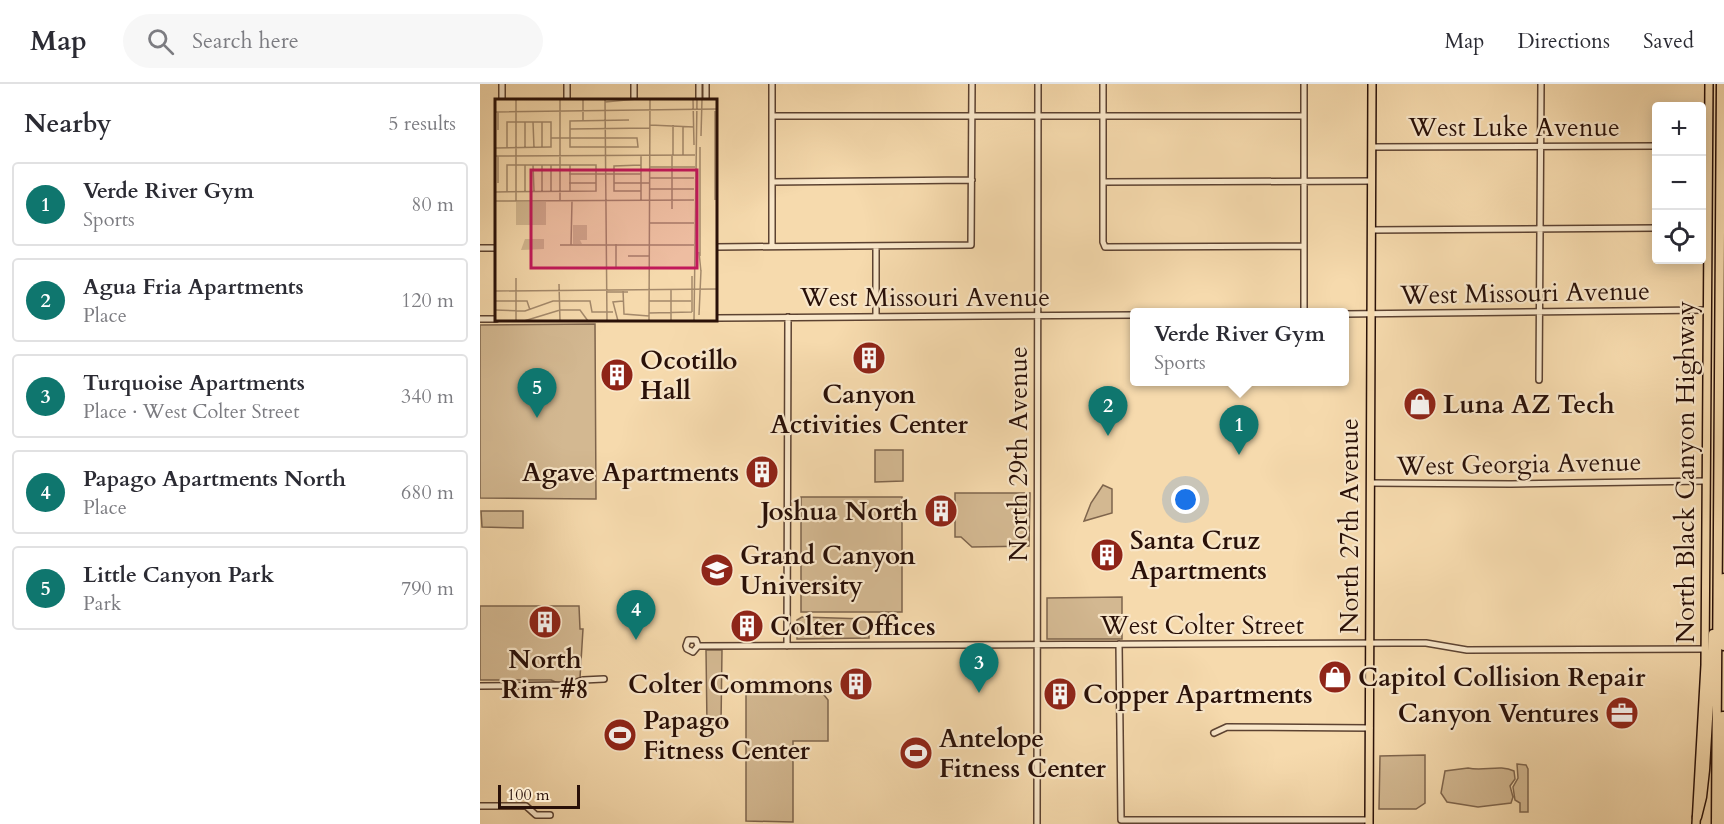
<!DOCTYPE html>
<meta charset="utf-8">
<style>
:root{--surface:#fff;--page:#f7f7f7;--text:#2b2b33;--muted:#7c7c81;--line:#e1e1e2;--accent:#0f766e}
body{margin:0;font-family:Cardo,serif;background:var(--page);color:var(--text)}
.controls{position:absolute;right:18px;top:18px;display:grid;overflow:hidden;border-radius:6px;box-shadow:0 3px 15px #0003}
.controls button{width:54px;height:54px;display:grid;place-items:center;padding:0;border:0;border-bottom:2px solid var(--line);background:var(--surface);color:var(--text);font:30px sans-serif}
.scale{position:absolute;left:18px;bottom:15px;width:82px;box-sizing:border-box;padding-left:6px;border:3px solid #291008;border-top:0;font-size:16px;line-height:21px;white-space:nowrap;color:#291008;-webkit-text-stroke:4px #f9e7ca;paint-order:stroke}
.you{position:absolute;left:706px;top:416px;width:21px;height:21px;margin:-15px;border:4px solid #fff;border-radius:50%;background:#1a73e8;box-shadow:0 0 0 9px #1a73e833}
.badge{display:grid;place-items:center;width:39px;height:39px;border-radius:50%;background:var(--accent);color:#fff;font-size:20px;font-weight:700}
.pin{position:absolute;translate:-50% -50px;filter:drop-shadow(0 2px 3px #0008)}
.pin::after{content:'';position:absolute;top:32px;width:21px;height:18px;background:inherit;clip-path:polygon(0 0,100% 0,50% 100%)}
.popup{position:absolute;left:650px;top:224px;width:219px;height:78px;box-sizing:border-box;display:grid;place-content:center;border-radius:6px;background:var(--surface);filter:drop-shadow(0 2px 4px #0005);font-size:20px;white-space:nowrap;color:var(--muted)}
.popup b{font-size:22px;color:var(--text)}
.popup::after{content:'';position:absolute;left:50%;top:100%;margin-left:-12px;border:12px solid transparent;border-top-color:var(--surface)}
.list{margin:0;padding:0;list-style:none}
h2{display:flex;justify-content:space-between;align-items:center;height:78px;margin:0;padding:0 24px;font-size:26px}
h2 small{font-size:20px;font-weight:400;color:var(--muted)}
.list li{display:grid;grid-template-columns:39px 1fr auto;gap:18px;align-items:center;box-sizing:border-box;height:84px;margin:0 12px 12px;padding:0 12px;border:2px solid var(--line);border-radius:6px}
.list b{display:block;font-size:22px;white-space:nowrap}
.list p{margin:0;font-size:20px;white-space:nowrap;color:var(--muted)}
.list em{font-size:20px;font-style:normal;color:var(--muted)}
.icon{flex:none;width:33px;height:33px;fill:none;stroke:currentColor;stroke-width:2;stroke-linecap:round;stroke-linejoin:round}
.map{position:relative;flex:none;width:1244px;height:740px;overflow:hidden}
header{display:flex;align-items:center;gap:36px;box-sizing:border-box;height:84px;padding:0 30px;background:var(--surface);border-bottom:2px solid var(--line)}
header strong{font-size:28px}
nav{display:flex;gap:33px;margin-inline-start:auto;font-size:21px}
.search{width:420px;height:54px;background:var(--page);display:flex;align-items:center;gap:15px;box-sizing:border-box;padding:0 21px;border-radius:33px;color:var(--muted);font-size:22px}
main{display:flex}
aside{flex:1;background:var(--surface)}
.map>svg:first-child{display:block}
.green{fill:#d3b891;stroke:#7e644c;stroke-width:1.5}
.lines{fill:none;stroke-linecap:round;stroke-linejoin:round}
.minor-casing{stroke:#5c4231;stroke-width:8}
.major-casing{stroke:#291008;stroke-width:10}
.highway-casing{stroke:#291008;stroke-width:11}
.minor{stroke:#f9e7ca;stroke-width:5}
.major{stroke:#f6daad;stroke-width:7}
.highway{stroke:#f6daad;stroke-width:8}
.labels{text-anchor:middle;dominant-baseline:central;stroke-width:4.5;stroke-linejoin:round;paint-order:stroke}
.street-label{font-size:26px;fill:#291008;stroke:#f9e7ca}
.poi-label{font-size:26px;font-weight:bold;fill:#291008;stroke:#f9e7ca;text-anchor:start}
.inset-road{fill:none;stroke:#a4896b;stroke-width:1.5}
.view{fill:#c2185b;fill-opacity:0.15;stroke:#c2185b;stroke-width:3}
.inset-edge{fill:none;stroke:#291008;stroke-width:3}
</style>
<header>
<strong>Map</strong>
<div class="search"><svg class="icon" aria-label="search" viewBox="0 0 24 24"><circle cx="10" cy="10" r="6"/><path d="M15 15l6 6"/></svg>Search here</div>
<nav><a>Map</a><a>Directions</a><a>Saved</a></nav>
</header>
<main>
<aside>
<h2>Nearby<small>5 results</small></h2>
<ul class="list">
<li><span class="badge">1</span><div><b>Verde River Gym</b><p>Sports</p></div><em>80 m</em></li>
<li><span class="badge">2</span><div><b>Agua Fria Apartments</b><p>Place</p></div><em>120 m</em></li>
<li><span class="badge">3</span><div><b>Turquoise Apartments</b><p>Place · West Colter Street</p></div><em>340 m</em></li>
<li><span class="badge">4</span><div><b>Papago Apartments North</b><p>Place</p></div><em>680 m</em></li>
<li><span class="badge">5</span><div><b>Little Canyon Park</b><p>Park</p></div><em>790 m</em></li>
</ul>
</aside>
<div class="map">
<svg width="1244" height="740" viewBox="0 0 1244 740">
<rect width="100%" height="100%" fill="#f6daad"/>
<filter id="stains"><feTurbulence type="fractalNoise" baseFrequency=".00333" numOctaves="4"/><feColorMatrix values="0 0 0 0 .2 0 0 0 0 .09 0 0 0 0 .02 0 0 0 .5 -.17"/></filter>
<radialGradient id="worn" r=".72"><stop offset=".6" stop-color="#630" stop-opacity="0"/><stop offset="1" stop-color="#630" stop-opacity=".3"/></radialGradient>
<!-- green -->
<path class="green" d="M115,240l1,175 -116,-1v-173z
M395,366h28v31l-28,1z
M623,401l9,4v24l-28,8 7,-18z
M475,409h75l-1,53 -57,1 -11,-10h-6z
M321,413h101v115h-101z
M1,427h42v17l-41,-1z
M642,513v42h-75v-41z
M0,522h99l1,23h3l-3,49c-10,5 -19,8 -29,2h-71z
M322,533l64,2 3,5v14l-72,1v-19z
M226,566h16l-1,75h-14z
M266,607h75l7,9v41h-35v81l-47,-1z
M945,671v48l-9,6h-37l1,-53z
M1037,680l9,1 2,4v43h-8v-9l-5,-3 -2,-13 5,-9z
M988,684c15,4 32,-4 46,3l1,8 -5,7 3,11 -2,6 -33,4 -31,-5 -6,-9 4,-22z"/>
<g class="lines">
<!-- minor casing -->
<g class="minor-casing">
<path id="minor" d="M22,0v16
M87,0v16
M154,0v16
M219,0v16
M292,0v162
M623,0v158l2,5 199,-1
M226,16v-16
M292,32h532
M1222,61h6
M892,63l284,-1
M292,98l200,-2
M623,98l269,-1
M1222,144h6
M891,146l285,-2
M236,163l255,-2 1,-161
M0,164h16
M824,228v-228
M864,230l362,-4
M396,233v-71
M236,234l418,-3
M0,235h16
M1059,296l2,-296
M890,399l141,1 194,-3
M639,560l2,176h248
M218,562l-2,-6h-8l-2,6 1,3 6,3 5,-6 700,-3h28l41,7 238,-1
M307,562l1,-329
M0,602l87,-1 16,-5 21,-1
M734,649l13,-6 143,1
M0,722h46l10,9h14
M557,740l1,-740"/>
</g>
<!-- major casing -->
<g class="major-casing">
<path id="major" d="M889,740l3,-740
M1216,740l9,-159 4,-581"/>
</g>
<!-- highway casing -->
<g class="highway-casing">
<path id="highway" d="M1244,562v-68
M1217,733l5,-20 3,-27 8,-136
M1236,740l5,-740
M1242,740l1,-108"/>
</g>
<!-- minor -->
<use href="#minor" class="minor"/>
<!-- major -->
<use href="#major" class="major"/>
<!-- highway -->
<use href="#highway" class="highway"/>
</g>
<!-- icons -->
<defs>
<g id="building-disc" transform="scale(1.725)"><circle r="9.5" fill="#8f2418" stroke="#f9e7ca"/><path d="M-4-6H4V6H1V3H-1V6H-4ZM-2.5-4.3h1.7v1.8h-1.7ZM.8-4.3h1.7v1.8H.8ZM-2.5-1h1.7V.8h-1.7ZM.8-1h1.7V.8H.8Z" fill="#fff"/></g>
<g id="shop-disc" transform="scale(1.725)"><circle r="9.5" fill="#8f2418" stroke="#f9e7ca"/><path d="M-5-2.5h2.3a2.7 3.5 0 0 1 5.4 0H5L5.5 6h-11ZM-1.5-2.5h3a1.5 2.3 0 0 0-3 0Z" fill="#fff"/></g>
<g id="university-disc" transform="scale(1.725)"><circle r="9.5" fill="#8f2418" stroke="#f9e7ca"/><path d="M0-5L7-2L0 1L-7-2ZM-4 1L0 2.5L4 1V4Q0 6-4 4Z" fill="#fff"/></g>
<g id="office-disc" transform="scale(1.725)"><circle r="9.5" fill="#8f2418" stroke="#f9e7ca"/><path d="M-6-3h4V-5.5h4V-3h4V5H-6ZM-1-4.5V-3h2v-1.5ZM-6 0V1H6V0Z" fill="#fff"/></g>
<g id="stadium-disc" transform="scale(1.725)"><circle r="9.5" fill="#8f2418" stroke="#f9e7ca"/><path d="M0-5a6.5 5 0 1 0 0 10a6.5 5 0 1 0 0-10ZM-3.5-1.8h7v3.6h-7Z" fill="#fff"/></g>
</defs>
<g fill-rule="evenodd">
<use href="#building-disc" x="389" y="274"/>
<use href="#building-disc" x="137" y="291"/>
<use href="#shop-disc" x="940" y="320"/>
<use href="#building-disc" x="282" y="388"/>
<use href="#building-disc" x="461" y="427"/>
<use href="#building-disc" x="627" y="471"/>
<use href="#university-disc" x="237" y="486"/>
<use href="#building-disc" x="65" y="538"/>
<use href="#building-disc" x="267" y="542"/>
<use href="#shop-disc" x="855" y="593"/>
<use href="#building-disc" x="376" y="600"/>
<use href="#building-disc" x="580" y="610"/>
<use href="#office-disc" x="1142" y="629"/>
<use href="#stadium-disc" x="140" y="651"/>
<use href="#stadium-disc" x="436" y="669"/>
</g>
<g class="labels">
<!-- street labels -->
<g class="street-label">
<text x="1034" y="43">West Luke Avenue</text>
<text transform="translate(1045 209) rotate(-1)">West Missouri Avenue</text>
<text x="445" y="213">West Missouri Avenue</text>
<text transform="translate(538 370) rotate(-90)">North 29th Avenue</text>
<text transform="translate(1039 380) rotate(-1)">West Georgia Avenue</text>
<text transform="translate(1205 388) rotate(-90)">North Black Canyon Highway</text>
<text transform="translate(869 442) rotate(-90)">North 27th Avenue</text>
<text x="722" y="541">West Colter Street</text>
</g>
<!-- poi labels -->
<g class="poi-label">
<text x="160" y="276">Ocotillo<tspan x="160" dy="30">Hall</tspan></text>
<text x="389" y="310" text-anchor="middle">Canyon<tspan x="389" dy="30">Activities Center</tspan></text>
<text x="963" y="320">Luna AZ Tech</text>
<text x="259" y="388" text-anchor="end">Agave Apartments</text>
<text x="438" y="427" text-anchor="end">Joshua North</text>
<text x="650" y="456">Santa Cruz<tspan x="650" dy="30">Apartments</tspan></text>
<text x="260" y="471">Grand Canyon<tspan x="260" dy="30">University</tspan></text>
<text x="290" y="542">Colter Offices</text>
<text x="65" y="575" text-anchor="middle">North<tspan x="65" dy="30">Rim #8</tspan></text>
<text x="878" y="593">Capitol Collision Repair</text>
<text x="353" y="600" text-anchor="end">Colter Commons</text>
<text x="603" y="610">Copper Apartments</text>
<text x="1119" y="629" text-anchor="end">Canyon Ventures</text>
<text x="163" y="636">Papago<tspan x="163" dy="30">Fitness Center</tspan></text>
<text x="459" y="654">Antelope<tspan x="459" dy="30">Fitness Center</tspan></text>
</g>
</g>
<!-- overview -->
<g transform="translate(15 15)">
<rect width="222" height="222" fill="#f6daad"/>
<path d="M21,103h30v23h-30zM78,126h14v15h-7l2,4h-9zM30,140h19v10l-23,1z" fill="#d3b891"/>
<path class="inset-road" d="M21,0v102M110,0l2,222M198,0l1,46M110,3l32,-3M0,13l222,-3M88,22v-22M30,23v26M38,23l1,26M47,23v25M155,26l44,2M75,30l80,-1M3,31v-18M206,37l1,-37M56,39h86l1,9h-68v-26l59,-1M0,49l55,-1h1v-25h-44v26M0,57l200,-1M3,57v27M178,57v-31M188,57v-29M30,66v27M38,66l1,26M47,66v26M56,66v26M75,66v26M155,68h45M74,75h72M155,79h44M74,84h27M119,84h36M155,90h44M146,92h-27v-25l27,-1M0,93l101,-1v-26h-89v27M146,101v-44M220,101v-89M0,102l199,-1M65,102v-102M177,110v-53M154,124h45M121,145v24h33M65,146h134M76,146l1,-44M204,153l2,20M133,157h21M205,157v-109M21,179v43M64,185l1,37M128,191l1,24 25,2M0,192l222,-2M112,193h21M0,202h32l3,9M154,202h42M0,211l30,1 28,-10h37l2,11h21M197,213v-36M154,214l43,-1M204,216l2,-45M29,222l36,-11h20l8,11M56,222h23M123,222l-5,-19 10,-1M154,222l1,-222M176,222v-31M199,222l3,-222"/>
<path class="view" d="M36,71h166v98h-166z"/>
<rect width="222" height="222" class="inset-edge"/>
</g>
<rect width="100%" height="100%" filter="url(#stains)"/>
<rect width="100%" height="100%" fill="url(#worn)"/>
</svg>
<div class="controls">
<button>+</button>
<button>−</button>
<button><svg class="icon" aria-label="locate" viewBox="0 0 24 24"><circle cx="12" cy="12" r="6"/><path d="M12 2v4M12 18v4M2 12h4M18 12h4"/></svg></button>
</div>
<div class="scale">100 m</div>
<div class="you"></div>
<div class="pin badge" style="left:759px;top:371px">1</div>
<div class="popup"><b>Verde River Gym</b>Sports</div>
<div class="pin badge" style="left:628px;top:352px">2</div>
<div class="pin badge" style="left:499px;top:609px">3</div>
<div class="pin badge" style="left:156px;top:556px">4</div>
<div class="pin badge" style="left:57px;top:334px">5</div>
</div>
</main>
